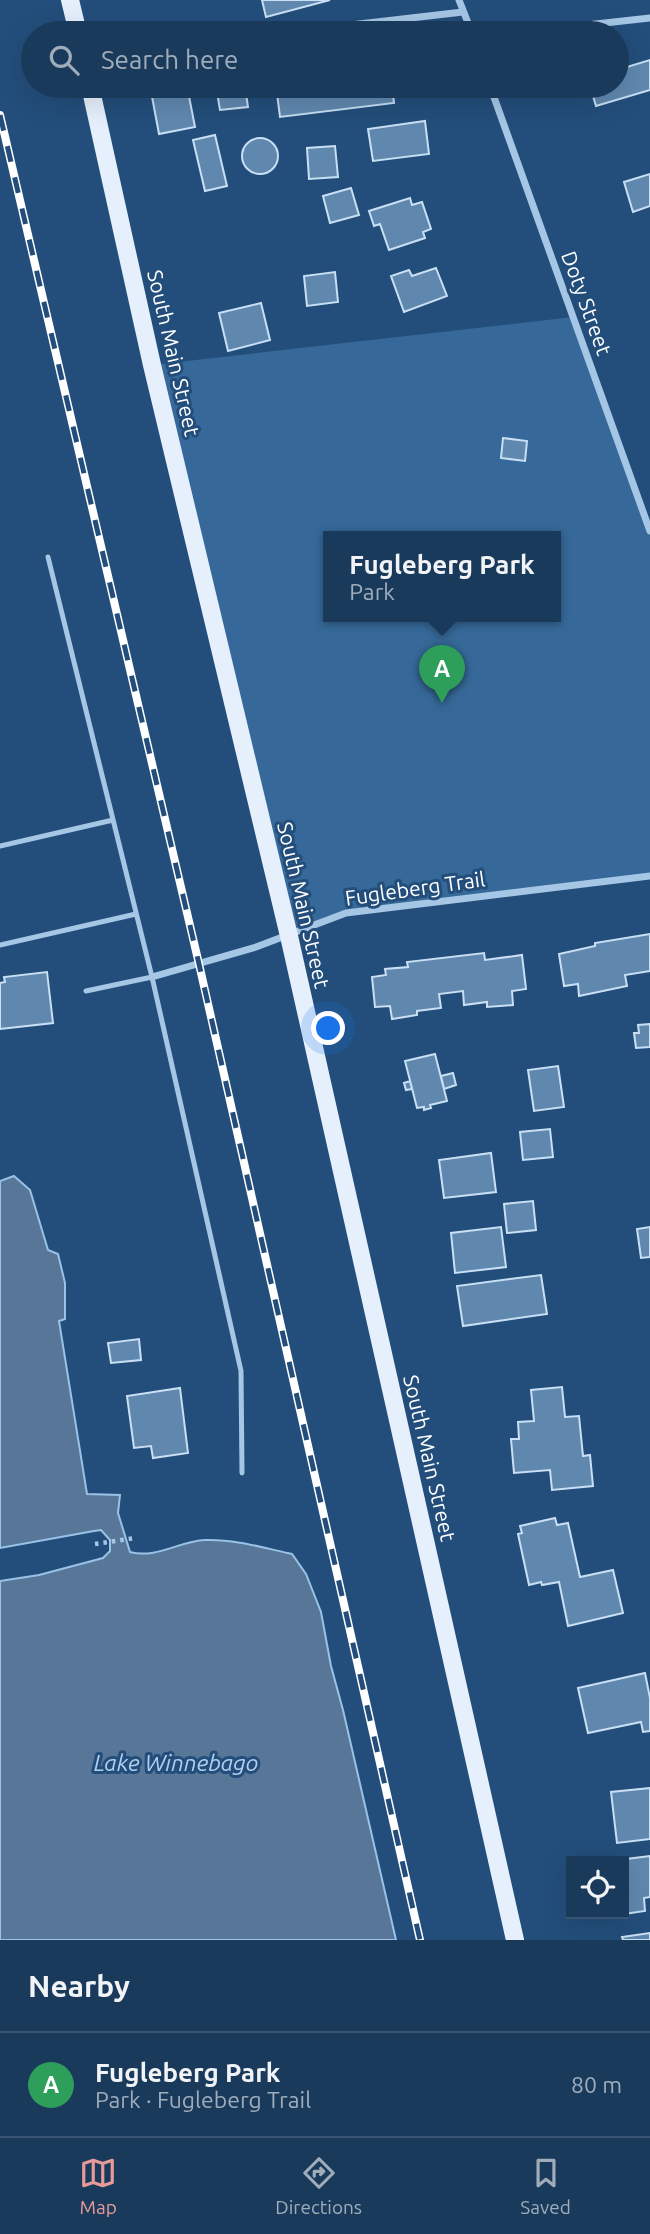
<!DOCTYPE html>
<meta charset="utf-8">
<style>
:root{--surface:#1a3a5c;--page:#234162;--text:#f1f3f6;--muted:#9fadbb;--line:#385472;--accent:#e69b98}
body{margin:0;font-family:Ubuntu,sans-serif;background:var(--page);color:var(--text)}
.controls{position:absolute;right:21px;bottom:21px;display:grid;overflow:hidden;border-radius:0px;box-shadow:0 7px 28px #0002}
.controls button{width:63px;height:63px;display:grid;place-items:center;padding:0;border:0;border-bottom:2px solid var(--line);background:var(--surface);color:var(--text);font:35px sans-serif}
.you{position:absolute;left:329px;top:1029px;width:24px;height:24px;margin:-18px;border:5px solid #fff;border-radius:50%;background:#1a73e8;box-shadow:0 0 0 10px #1a73e833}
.badge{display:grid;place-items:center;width:46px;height:46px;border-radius:50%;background:var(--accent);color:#fff;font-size:23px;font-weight:700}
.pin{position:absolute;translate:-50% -58px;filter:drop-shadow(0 2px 4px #0008)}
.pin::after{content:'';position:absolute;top:37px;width:24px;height:21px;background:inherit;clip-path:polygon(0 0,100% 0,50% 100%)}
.popup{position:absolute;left:323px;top:531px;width:238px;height:91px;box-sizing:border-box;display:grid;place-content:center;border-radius:0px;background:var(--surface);filter:drop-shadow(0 2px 5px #0005);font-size:23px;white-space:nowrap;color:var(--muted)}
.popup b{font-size:26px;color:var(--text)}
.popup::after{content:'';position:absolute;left:50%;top:100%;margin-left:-14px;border:14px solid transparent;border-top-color:var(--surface)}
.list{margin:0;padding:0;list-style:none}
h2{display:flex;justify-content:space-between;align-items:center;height:91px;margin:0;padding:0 28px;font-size:30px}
h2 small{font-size:23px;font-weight:400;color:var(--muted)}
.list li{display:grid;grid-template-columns:46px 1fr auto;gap:21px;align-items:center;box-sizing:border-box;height:105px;padding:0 28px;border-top:2px solid var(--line)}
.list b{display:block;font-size:26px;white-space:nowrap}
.list p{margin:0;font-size:23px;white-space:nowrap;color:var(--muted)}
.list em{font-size:23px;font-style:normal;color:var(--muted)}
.icon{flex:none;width:38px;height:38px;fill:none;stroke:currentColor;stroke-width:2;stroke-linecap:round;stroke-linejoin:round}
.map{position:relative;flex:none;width:650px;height:1940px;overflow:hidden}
.search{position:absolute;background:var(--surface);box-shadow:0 7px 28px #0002;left:21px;right:21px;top:21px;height:77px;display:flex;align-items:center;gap:18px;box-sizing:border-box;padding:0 24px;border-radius:38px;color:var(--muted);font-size:26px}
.sheet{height:196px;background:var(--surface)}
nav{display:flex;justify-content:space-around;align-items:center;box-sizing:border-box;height:98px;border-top:2px solid var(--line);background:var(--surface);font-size:19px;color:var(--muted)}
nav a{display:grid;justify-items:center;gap:4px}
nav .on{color:var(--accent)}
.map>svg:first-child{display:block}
.green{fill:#366999;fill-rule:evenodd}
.water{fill:#587798;stroke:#99c2e6;stroke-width:2}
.building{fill:#6088af;stroke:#c8dff4;stroke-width:2}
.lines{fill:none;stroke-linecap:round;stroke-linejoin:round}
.path{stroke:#a5c6e5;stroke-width:4.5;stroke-dasharray:3.5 5;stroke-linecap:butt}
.lane{stroke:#a5c6e5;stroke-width:5}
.street{stroke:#a5c6e5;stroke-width:7}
.primary{stroke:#e6f0fd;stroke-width:18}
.rail-casing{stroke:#fff;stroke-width:8}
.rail{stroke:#234e7b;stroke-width:5;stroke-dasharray:16;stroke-linecap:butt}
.labels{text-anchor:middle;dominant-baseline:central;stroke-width:6;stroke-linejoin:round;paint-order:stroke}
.street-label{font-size:21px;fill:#fff;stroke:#234e7b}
.water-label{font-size:23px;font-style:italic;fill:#b1d0ed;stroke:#234e7b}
</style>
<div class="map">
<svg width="650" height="1940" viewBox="0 0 650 1940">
<rect width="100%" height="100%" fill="#234e7b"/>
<!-- green -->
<path class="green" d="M573,317l77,214v345l-304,37 -57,23 -137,-571zM328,537h228v80h-228z"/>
<!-- water -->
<path class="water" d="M14,1176l16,14 18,60 10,4 7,29v36l-6,2 28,173 33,1 -2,18 12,39c27,7 49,-11 75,-12 30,-1 59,8 87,14l14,20 15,38 10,54 12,44 53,230h-396v-359l39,-6 64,-17 7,-7v-11l-9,-10 -7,1 -94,17v-367z"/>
<!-- building -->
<path class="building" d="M262,0h68l-64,17z
M650,60v30l-54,16 -6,-20h27v-16z
M150,86h37l8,41 -36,7z
M216,86h29l3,21 -28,3z
M276,86h116l2,17 -114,14z
M425,121l4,33 -56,7 -5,-32z
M215,135l12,51 -22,5 -12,-51z
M242 156a18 18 0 1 1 36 0a18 18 0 1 1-36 0Z
M335,146l3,31 -29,2 -2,-31z
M650,174v32l-17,6 -9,-30z
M351,188l8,27 -29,8 -7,-27z
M410,198l2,7 10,-3 9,27 -8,3 2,6 -36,12 -9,-26 -6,2 -5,-15z
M436,268l11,28 -43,16 -13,-36 18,-6 3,6z
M335,272l3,30 -31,4 -3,-30z
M261,303l9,37 -42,11 -9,-38z
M503,438l24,3 -2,20 -24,-3z
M650,934v37l-25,4 2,11 -48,10 -1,-12 -14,2 -5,-32 36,-8v-3z
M484,953l1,7 37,-5 4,34 -14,2 1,14 -26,2v-5l-23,3 -1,-14 -24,3 2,14 -24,3v4l-25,4 -2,-13 -15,1 -3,-30 14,-2 -1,-6 23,-2 -1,-5z
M47,972l6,51 -53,6v-46l5,-1 -1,-5z
M650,1024v23l-14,1 -2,-15h5l-1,-8z
M435,1054l12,47 -17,4 1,3 -7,2v-3l-7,1 -12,-47z
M558,1066l6,41 -30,4 -6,-41z
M453,1073l3,12 -12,4 -3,-13z
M410,1081l2,8 -6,1 -2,-7z
M550,1129l3,28 -30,3 -3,-28z
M491,1153l5,39 -52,6 -5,-38z
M533,1201l3,29 -29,3 -3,-29z
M501,1227l5,40 -51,6 -4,-40z
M650,1227v30l-9,1 -4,-29z
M541,1275l6,39 -84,12 -6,-40z
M139,1339l2,21 -30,3 -3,-20z
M562,1387l3,30 14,-1 4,40 7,-1 3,31 -41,4 -2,-20 -36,3 -3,-34h8l-1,-17 16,-1 -3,-31z
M180,1388l8,65 -35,5 -2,-12 -17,2 -7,-52z
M555,1518l2,7 11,-2 12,54 33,-7 10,43 -55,13 -9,-44 -17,3 -1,-3 -12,3 -11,-51 4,-1 -2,-7z
M645,1673l5,25v33l-7,1 -2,-10 -53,11 -10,-45z
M650,1788v51l-33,4 -6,-51z
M650,1856v41l-6,1 1,13 -21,3v-53h-14z
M650,1933v7h-27l-1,-3z"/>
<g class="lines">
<!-- path -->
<path class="path" d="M95,1544l41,-6"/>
<!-- lane -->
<path class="lane" d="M48,557l104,420 89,394 1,102
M0,846l113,-26
M0,945l136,-31
M86,991l66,-14"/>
<!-- street -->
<path class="street" d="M459,0l13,33
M281,33l182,-21
M514,33l136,-15
M490,86l160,445
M152,977l104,-30 90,-34 304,-37"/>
<!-- primary -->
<path class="primary" d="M70,0l8,33
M90,86l62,279 137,571 226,1004"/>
<!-- rail casing -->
<g class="rail-casing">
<path id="rail" d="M0,115l199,849 221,976"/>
</g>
<!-- rail -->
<use href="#rail" class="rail"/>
</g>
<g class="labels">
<!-- street labels -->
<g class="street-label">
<text transform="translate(587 303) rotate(70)">Doty Street</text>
<text transform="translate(174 353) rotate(77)">South Main Street</text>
<text transform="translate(415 888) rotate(-8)">Fugleberg Trail</text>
<text transform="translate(304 905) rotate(77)">South Main Street</text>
<text transform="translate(430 1458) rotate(77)">South Main Street</text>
</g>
<!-- water labels -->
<g class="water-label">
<text x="176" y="1762">Lake Winnebago</text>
</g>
</g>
</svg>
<div class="controls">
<button><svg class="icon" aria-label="locate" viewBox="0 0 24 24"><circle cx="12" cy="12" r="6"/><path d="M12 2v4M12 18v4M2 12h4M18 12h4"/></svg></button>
</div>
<div class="you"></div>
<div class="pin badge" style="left:442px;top:703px;background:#2e9e5b">A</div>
<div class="popup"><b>Fugleberg Park</b>Park</div>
<div class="search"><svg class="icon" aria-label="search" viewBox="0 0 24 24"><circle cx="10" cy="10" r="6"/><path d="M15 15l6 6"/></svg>Search here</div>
</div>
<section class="sheet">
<h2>Nearby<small></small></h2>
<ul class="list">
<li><span class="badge" style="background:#2e9e5b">A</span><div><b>Fugleberg Park</b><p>Park · Fugleberg Trail</p></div><em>80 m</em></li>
</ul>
</section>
<nav>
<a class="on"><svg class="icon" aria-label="map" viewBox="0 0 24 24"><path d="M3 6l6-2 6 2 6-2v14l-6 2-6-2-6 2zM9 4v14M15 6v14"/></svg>Map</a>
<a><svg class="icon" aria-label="directions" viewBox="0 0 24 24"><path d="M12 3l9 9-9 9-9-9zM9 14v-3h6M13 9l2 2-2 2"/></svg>Directions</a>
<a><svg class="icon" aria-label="saved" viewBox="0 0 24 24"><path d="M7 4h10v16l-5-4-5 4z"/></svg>Saved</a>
</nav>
